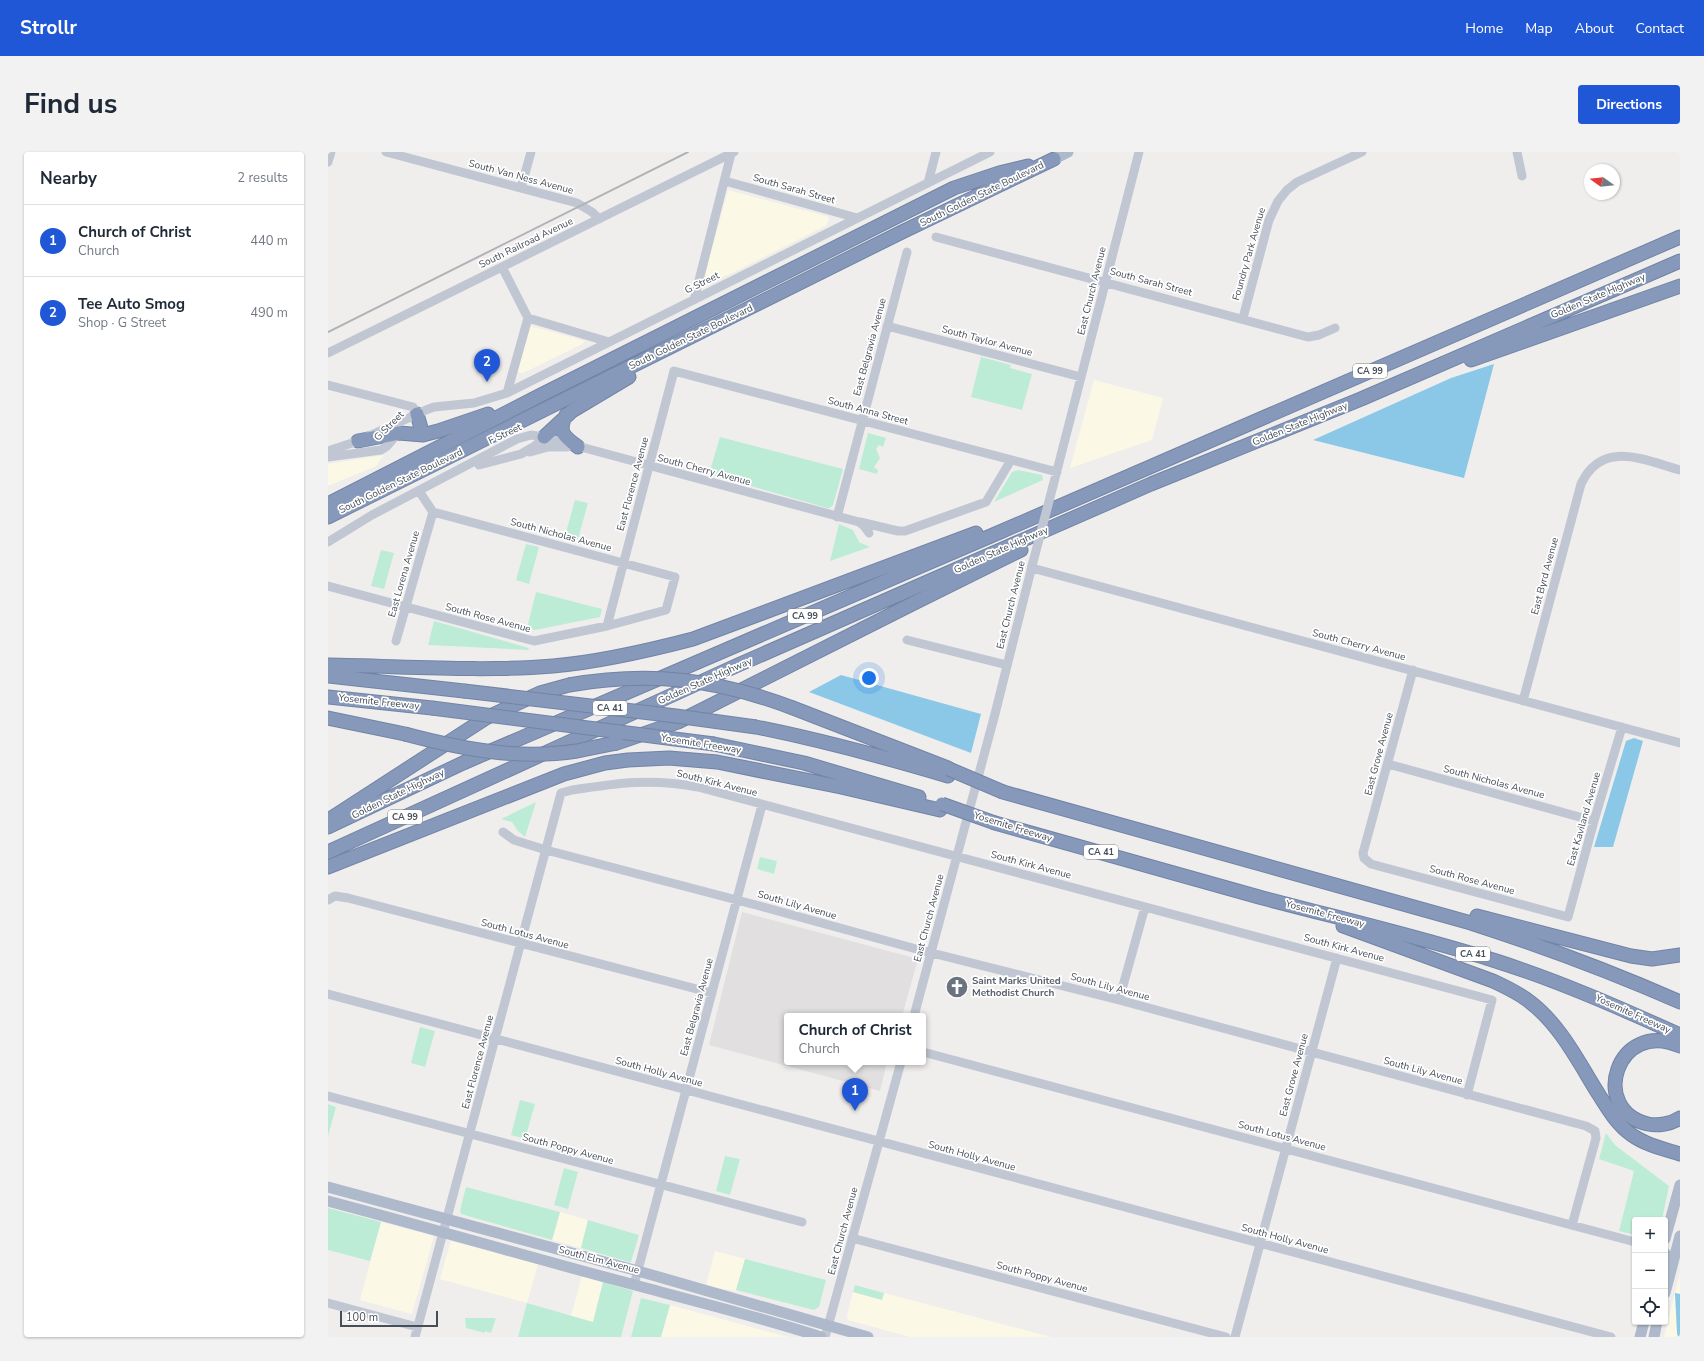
<!DOCTYPE html>
<meta charset="utf-8">
<style>
:root{--surface:#fff;--page:#f2f2f3;--text:#1f2937;--muted:#747a83;--line:#e0e1e3;--accent:#2057d7}
body{margin:0;font-family:"Nunito Sans",sans-serif;background:var(--page);color:var(--text)}
.controls{position:absolute;right:12px;bottom:12px;display:grid;overflow:hidden;border-radius:4px;box-shadow:0 1px 3px #0004}
.controls button{width:36px;height:36px;display:grid;place-items:center;padding:0;border:0;border-bottom:1px solid var(--line);background:var(--surface);color:var(--text);font:20px sans-serif}
.compass{position:absolute;left:1256px;top:12px;width:36px;height:36px;border-radius:50%;background:var(--surface);box-shadow:0 1px 3px #0004;rotate:285deg}
.scale{position:absolute;left:12px;bottom:10px;width:98px;box-sizing:border-box;padding-left:4px;border:2px solid #464e5a;border-top:0;font-size:11px;line-height:14px;white-space:nowrap;color:#464e5a;-webkit-text-stroke:3px #fff;paint-order:stroke}
.you{position:absolute;left:541px;top:526px;width:14px;height:14px;margin:-10px;border:3px solid #fff;border-radius:50%;background:#1a73e8;box-shadow:0 0 0 6px #1a73e833}
.badge{display:grid;place-items:center;width:26px;height:26px;border-radius:50%;background:var(--accent);color:#fff;font-size:13px;font-weight:700}
.pin{position:absolute;translate:-50% -33px;filter:drop-shadow(0 1px 2px #0008)}
.pin::after{content:'';position:absolute;top:21px;width:14px;height:12px;background:inherit;clip-path:polygon(0 0,100% 0,50% 100%)}
.popup{position:absolute;left:456px;top:861px;width:142px;height:52px;box-sizing:border-box;display:grid;place-content:center;border-radius:4px;background:var(--surface);filter:drop-shadow(0 1px 3px #0005);font-size:13px;white-space:nowrap;color:var(--muted)}
.popup b{font-size:15px;color:var(--text)}
.popup::after{content:'';position:absolute;left:50%;top:100%;margin-left:-8px;border:8px solid transparent;border-top-color:var(--surface)}
.list{margin:0;padding:0;list-style:none}
h2{display:flex;justify-content:space-between;align-items:center;height:52px;margin:0;padding:0 16px;font-size:17px}
h2 small{font-size:13px;font-weight:400;color:var(--muted)}
.list li{display:grid;grid-template-columns:26px 1fr auto;gap:12px;align-items:center;box-sizing:border-box;height:72px;padding:0 16px;border-top:1px solid var(--line)}
.list b{display:block;font-size:15px;white-space:nowrap}
.list p{margin:0;font-size:13px;white-space:nowrap;color:var(--muted)}
.list em{font-size:13px;font-style:normal;color:var(--muted)}
.icon{flex:none;width:22px;height:22px;fill:none;stroke:currentColor;stroke-width:2;stroke-linecap:round;stroke-linejoin:round}
.map{position:relative;flex:none;width:1352px;height:1185px;overflow:hidden;border-radius:4px}
header{display:flex;align-items:center;gap:24px;box-sizing:border-box;height:56px;padding:0 20px;background:var(--accent);color:#fff}
header strong{font-size:19px}
nav{display:flex;gap:22px;margin-inline-start:auto;font-size:14px}
.intro{display:flex;align-items:center;justify-content:space-between;box-sizing:border-box;height:96px;padding:0 24px}
h1{margin:0;font-size:28px}
.button{padding:10px 18px;border-radius:4px;background:var(--accent);color:#fff;font-size:14px;font-weight:700}
main{display:flex;gap:24px;padding:0 24px}
aside{flex:1;background:var(--surface);border-radius:4px;box-shadow:0 1px 3px #0004}
.map>svg:first-child{display:block}
.commercial{fill:#fbf8e6}
.education{fill:#e1dfdf}
.green{fill:#bdecd6}
.water{fill:#8bc8e8}
.lines{fill:none;stroke-linecap:round;stroke-linejoin:round}
.highway-casing{stroke:#7284a6;stroke-width:15}
.minor{stroke:#c1c7d2;stroke-width:9}
.major{stroke:#aeb9cb;stroke-width:11}
.highway{stroke:#8799ba;stroke-width:13}
.rail{stroke:#b0b2b7;stroke-width:2}
.highway-bridge-casing{stroke:#7284a6;stroke-width:15;stroke-linecap:butt}
.minor-bridge{stroke:#c1c7d2;stroke-width:9}
.highway-bridge{stroke:#8799ba;stroke-width:13}
.labels{text-anchor:middle;dominant-baseline:central;stroke-width:3.5;stroke-linejoin:round;paint-order:stroke}
.shield{fill:#fff;stroke:#7e838c;stroke-width:1}
.shield-label{font-size:9px;font-weight:bold;fill:#464e5a}
.street-label{font-size:10px;fill:#464e5a;stroke:#fff}
.worship-label{font-size:10px;font-weight:bold;fill:#5b616d;stroke:#fff;text-anchor:start}
</style>
<header>
<strong>Strollr</strong>
<nav><a>Home</a><a>Map</a><a>About</a><a>Contact</a></nav>
</header>
<div class="intro"><h1>Find us</h1><a class="button">Directions</a></div>
<main>
<aside>
<h2>Nearby<small>2 results</small></h2>
<ul class="list">
<li><span class="badge">1</span><div><b>Church of Christ</b><p>Church</p></div><em>440 m</em></li>
<li><span class="badge">2</span><div><b>Tee Auto Smog</b><p>Shop · G Street</p></div><em>490 m</em></li>
</ul>
</aside>
<div class="map">
<svg width="1352" height="1185" viewBox="0 0 1352 1185">
<rect width="100%" height="100%" fill="#f0eeed"/>
<!-- commercial -->
<path class="commercial" d="M400,38l101,27 -2,8 -97,49 -28,11z
M202,174l55,15 -3,3 -59,29h-4l-1,-3z
M766,228l69,18 -11,42 -82,28z
M56,303l-8,11 -48,20v-22z
M232,1060l28,8 -7,28 -29,-8z
M53,1070l53,14 -22,78 -52,-14z
M123,1089l87,23 -11,39 -87,-24z
M387,1099l30,8 -9,32 -30,-5z
M1352,1121v21l-5,-1 3,44h-14z
M254,1124l21,6 -10,40 -22,-6z
M525,1140l29,8 2,-7 167,44h-141l-62,-17 -1,-4z
M342,1153l118,32h-127z"/>
<!-- education -->
<path class="education" d="M414,760l176,47 -16,57h-115v46h100l-7,29 -171,-46z"/>
<!-- green -->
<path class="green" d="M653,205l30,8 -1,3 22,6 -10,36 -51,-13z
M540,281l18,5 -3,9 -4,-2 -3,4 4,9 -6,9 4,3 -1,4 -18,-5z
M392,285l123,32 -10,36 -3,3h-3l-118,-34z
M690,318l24,5 1,5 -49,22 18,-30z
M247,348l13,3 -10,36 -13,-3z
M511,372l14,6 6,12 11,5 -40,14z
M198,392l13,3 -10,37 -13,-4z
M53,398l13,3 -10,36 -13,-3z
M208,440l66,17 -2,8 -65,13 -8,-2z
M106,469l95,27 -1,2 -100,-5z
M208,650l-11,35 -8,-7 -5,-8 -11,-3z
M432,705l17,4 -3,13 -17,-5z
M92,875l15,4 -10,36 -14,-4z
M192,948l15,4 -10,35 -14,-4z
M0,952l8,3 -8,29z
M1278,981l9,12 54,41 -7,34h-27v15l-16,-4 15,-60 -35,-12z
M397,1004l15,3 -10,36 -14,-4z
M236,1016l14,4 -10,37 -14,-4z
M138,1035l94,25 -8,28 -91,-26 -1,-4z
M0,1056l53,14 -11,39 -42,-11z
M260,1068l51,15 -8,27h-2l-48,-14z
M417,1107l81,21 -7,27 -5,3 -78,-20z
M275,1130l30,9 -12,46h-103l9,-34 66,19z
M527,1133l29,8 -2,7 -29,-8z
M313,1146l29,7 -9,32h-30z
M137,1166h31l-5,15 -6,-2v2l-19,-5z"/>
<!-- water -->
<path class="water" d="M1166,212l-30,114 -151,-38 138,-62z
M513,523l140,39 -10,39 -162,-61z
M1306,586l9,3 -30,106h-19l32,-106z
M1347,1141l5,1v43h-2l-1,-4z"/>
<g class="lines">
<!-- highway casing -->
<g class="highway-casing">
<path id="highway" d="M1143,208l209,-74
M89,262l6,21 15,-4 50,-17
M238,263c-9,18 -1,22 12,32
M216,285l28,-26 57,-34
M30,289l41,-8 24,2
M0,352l213,-109 413,-207 45,-15 29,-7
M0,365l574,-285 152,-73
M0,513c73,1 152,7 225,1 47,-4 94,-15 140,-27l283,-106
M0,524l136,15
M0,545l104,11
M465,556l155,60
M0,566l77,16
M428,575c65,13 128,30 192,49
M289,591l61,-21 236,-119 107,-53
M386,592l90,19 115,34
M675,640l468,131c71,23 141,49 209,79
M5,665l153,-99 54,-25 29,-8
M667,671c88,24 176,49 264,74 79,21 159,39 237,64 63,20 124,47 184,74
M0,675l135,-64 537,-231 680,-295
M0,700l410,-187 413,-181 210,-85 319,-138
M0,715l236,-93 41,-11 23,-3 41,-2 48,4 124,25 99,23
M1149,764l154,40 21,3 28,-4
M1015,774l150,55c13,6 26,12 37,21 29,22 47,57 66,88 10,16 20,34 36,45 14,10 32,14 48,19
M1352,894c-63,-28 -92,64 -32,78 10,2 23,0 32,-6"/>
</g>
<!-- minor -->
<path class="minor" d="M58,0l191,51 15,9 7,7
M1189,0l5,24
M0,10l3,-10
M397,29l132,37
M600,31l8,-31
M193,36l10,-36
M608,85l372,100 11,-2 16,-7
M174,115l26,51 -21,75
M366,148l37,-146
M200,166l81,24
M915,166l26,-98 9,-19 9,-11 10,-8 65,-30
M559,174l194,51
M0,201l406,-201
M0,233l85,22 4,7
M0,299l30,-10 68,-31 8,-3 40,-4 33,-10 483,-241
M202,300l18,-5h19
M0,305l53,-7 6,-4 12,-14
M151,313l42,-11 14,-8 9,-9
M725,334l86,-334
M509,365l70,-265
M532,370l38,9h7l81,-29 25,-42
M0,390l44,-27 145,-76 14,-4 13,2 315,85 5,4 5,7
M704,416l648,175
M0,434l206,55 73,-15 59,-16 9,-33 -242,-65 -14,-21
M279,474l67,-255 383,101
M579,488l100,25
M68,489l37,-129
M1085,518l-50,183 1,5 7,6 197,53 26,-96 28,-94
M1195,549l58,-217c21,-45 63,-24 99,-14
M1060,612l206,57
M175,680l11,8 32,10 210,55 164,45 199,50 467,126 9,5 1,7 -24,87
M0,748l7,-4 13,2 364,95
M0,842l1283,343
M791,848l26,-93
M586,864l81,-302 37,-148
M595,900l712,190
M0,944l474,126
M524,1086l374,99
M306,1133l128,-480
M0,1151l89,24
M87,1185l146,-544 11,-3c46,-7 80,-12 126,-3l794,213 -25,95
M497,1185l76,-275
M907,1185l102,-379"/>
<!-- major -->
<path class="major" d="M726,7l14,-7
M0,1035l310,84 230,66
M0,1049c103,27 204,57 307,84 62,17 125,32 186,52
M1337,1087l15,-54
M1337,1101l2,5 -2,11
M1337,1141l15,-57
M1312,1185l4,-15
M1326,1185l3,-15"/>
<!-- highway -->
<use href="#highway" class="highway"/>
<!-- rail -->
<path class="rail" d="M0,180l360,-180"/>
<!-- highway-bridge casing -->
<g class="highway-bridge-casing">
<path id="highway-bridge" d="M241,533c81,-14 148,-6 224,23
M136,539l212,25 80,11
M104,556l282,36
M77,582c56,15 114,26 172,17 14,-3 27,-6 40,-8
M621,617l54,23
M614,652l53,19"/>
</g>
<!-- minor-bridge -->
<path class="minor-bridge" d="M704,414l21,-80"/>
<!-- highway-bridge -->
<use href="#highway-bridge" class="highway-bridge"/>
</g>
<!-- icons -->
<defs>
<g id="church-disc" transform="scale(1.15)"><circle r="9.5" fill="#6b7280" stroke="#fff"/><path d="M-1.2-6h2.4v3.5h3.3v2.4h-3.3V6h-2.4V-.1h-3.3v-2.4h3.3Z" fill="#fff"/></g>
</defs>
<g fill-rule="evenodd">
<use href="#church-disc" x="629" y="835"/>
</g>
<g class="labels">
<!-- shield labels -->
<g class="shield">
<rect x="1025" y="212" width="34" height="14" rx="3"/>
<rect x="460" y="457" width="34" height="14" rx="3"/>
<rect x="265" y="549" width="34" height="14" rx="3"/>
<rect x="60" y="658" width="34" height="14" rx="3"/>
<rect x="756" y="693" width="34" height="14" rx="3"/>
<rect x="1128" y="795" width="34" height="14" rx="3"/>
</g>
<g class="shield-label">
<text x="1042" y="219">CA 99</text>
<text x="477" y="464">CA 99</text>
<text x="282" y="556">CA 41</text>
<text x="77" y="665">CA 99</text>
<text x="773" y="700">CA 41</text>
<text x="1145" y="802">CA 41</text>
</g>
<!-- street labels -->
<g class="street-label">
<text transform="translate(193 25) rotate(15)">South Van Ness Avenue</text>
<text transform="translate(466 37) rotate(16)">South Sarah Street</text>
<text transform="translate(654 42) rotate(-26)">South Golden State Boulevard</text>
<text transform="translate(198 91) rotate(-26)">South Railroad Avenue</text>
<text transform="translate(921 102) rotate(-74)">Foundry Park Avenue</text>
<text transform="translate(823 130) rotate(15)">South Sarah Street</text>
<text transform="translate(374 131) rotate(-26)">G Street</text>
<text transform="translate(764 139) rotate(-76)">East Church Avenue</text>
<text transform="translate(1270 144) rotate(-23)">Golden State Highway</text>
<text transform="translate(363 185) rotate(-26)">South Golden State Boulevard</text>
<text transform="translate(659 189) rotate(15)">South Taylor Avenue</text>
<text transform="translate(542 195) rotate(-75)">East Belgravia Avenue</text>
<text transform="translate(540 259) rotate(15)">South Anna Street</text>
<text transform="translate(972 272) rotate(-22)">Golden State Highway</text>
<text transform="translate(61 274) rotate(-45)">G Street</text>
<text transform="translate(177 282) rotate(-25)">F Street</text>
<text transform="translate(376 318) rotate(15)">South Cherry Avenue</text>
<text transform="translate(73 329) rotate(-26)">South Golden State Boulevard</text>
<text transform="translate(305 332) rotate(-75)">East Florence Avenue</text>
<text transform="translate(233 383) rotate(15)">South Nicholas Avenue</text>
<text transform="translate(673 398) rotate(-24)">Golden State Highway</text>
<text transform="translate(76 422) rotate(-74)">East Lorena Avenue</text>
<text transform="translate(1217 424) rotate(-75)">East Byrd Avenue</text>
<text transform="translate(683 453) rotate(-76)">East Church Avenue</text>
<text transform="translate(160 466) rotate(15)">South Rose Avenue</text>
<text transform="translate(1031 493) rotate(15)">South Cherry Avenue</text>
<text transform="translate(377 529) rotate(-24)">Golden State Highway</text>
<text transform="translate(51 550) rotate(6)">Yosemite Freeway</text>
<text transform="translate(373 592) rotate(9)">Yosemite Freeway</text>
<text transform="translate(1051 602) rotate(-75)">East Grove Avenue</text>
<text transform="translate(1166 630) rotate(15)">South Nicholas Avenue</text>
<text transform="translate(389 631) rotate(14)">South Kirk Avenue</text>
<text transform="translate(70 642) rotate(-26)">Golden State Highway</text>
<text transform="translate(1256 667) rotate(-74)">East Kaviland Avenue</text>
<text transform="translate(685 675) rotate(17)">Yosemite Freeway</text>
<text transform="translate(703 713) rotate(15)">South Kirk Avenue</text>
<text transform="translate(1144 728) rotate(15)">South Rose Avenue</text>
<text transform="translate(469 753) rotate(16)">South Lily Avenue</text>
<text transform="translate(997 762) rotate(15)">Yosemite Freeway</text>
<text transform="translate(601 766) rotate(-75)">East Church Avenue</text>
<text transform="translate(197 782) rotate(15)">South Lotus Avenue</text>
<text transform="translate(1016 796) rotate(15)">South Kirk Avenue</text>
<text transform="translate(782 835) rotate(15)">South Lily Avenue</text>
<text transform="translate(369 855) rotate(-75)">East Belgravia Avenue</text>
<text transform="translate(1305 862) rotate(24)">Yosemite Freeway</text>
<text transform="translate(150 910) rotate(-75)">East Florence Avenue</text>
<text transform="translate(1095 919) rotate(15)">South Lily Avenue</text>
<text transform="translate(331 920) rotate(15)">South Holly Avenue</text>
<text transform="translate(966 923) rotate(-75)">East Grove Avenue</text>
<text transform="translate(954 984) rotate(15)">South Lotus Avenue</text>
<text transform="translate(240 997) rotate(15)">South Poppy Avenue</text>
<text transform="translate(644 1004) rotate(15)">South Holly Avenue</text>
<text transform="translate(515 1079) rotate(-75)">East Church Avenue</text>
<text transform="translate(957 1087) rotate(15)">South Holly Avenue</text>
<text transform="translate(271 1108) rotate(15)">South Elm Avenue</text>
<text transform="translate(714 1125) rotate(15)">South Poppy Avenue</text>
</g>
<!-- worship labels -->
<g class="worship-label">
<text x="644" y="829">Saint Marks United<tspan x="644" dy="12">Methodist Church</tspan></text>
</g>
</g>
</svg>
<div class="controls">
<button>+</button>
<button>−</button>
<button><svg class="icon" aria-label="locate" viewBox="0 0 24 24"><circle cx="12" cy="12" r="6"/><path d="M12 2v4M12 18v4M2 12h4M18 12h4"/></svg></button>
</div>
<svg class="compass" viewBox="-18 -18 36 36"><path d="M0-13l5 13h-10z" fill="#e53935"/><path d="M0 13l5-13h-10z" fill="#747a83"/></svg>
<div class="scale">100 m</div>
<div class="you"></div>
<div class="pin badge" style="left:527px;top:959px">1</div>
<div class="popup"><b>Church of Christ</b>Church</div>
<div class="pin badge" style="left:159px;top:230px">2</div>
</div>
</main>
